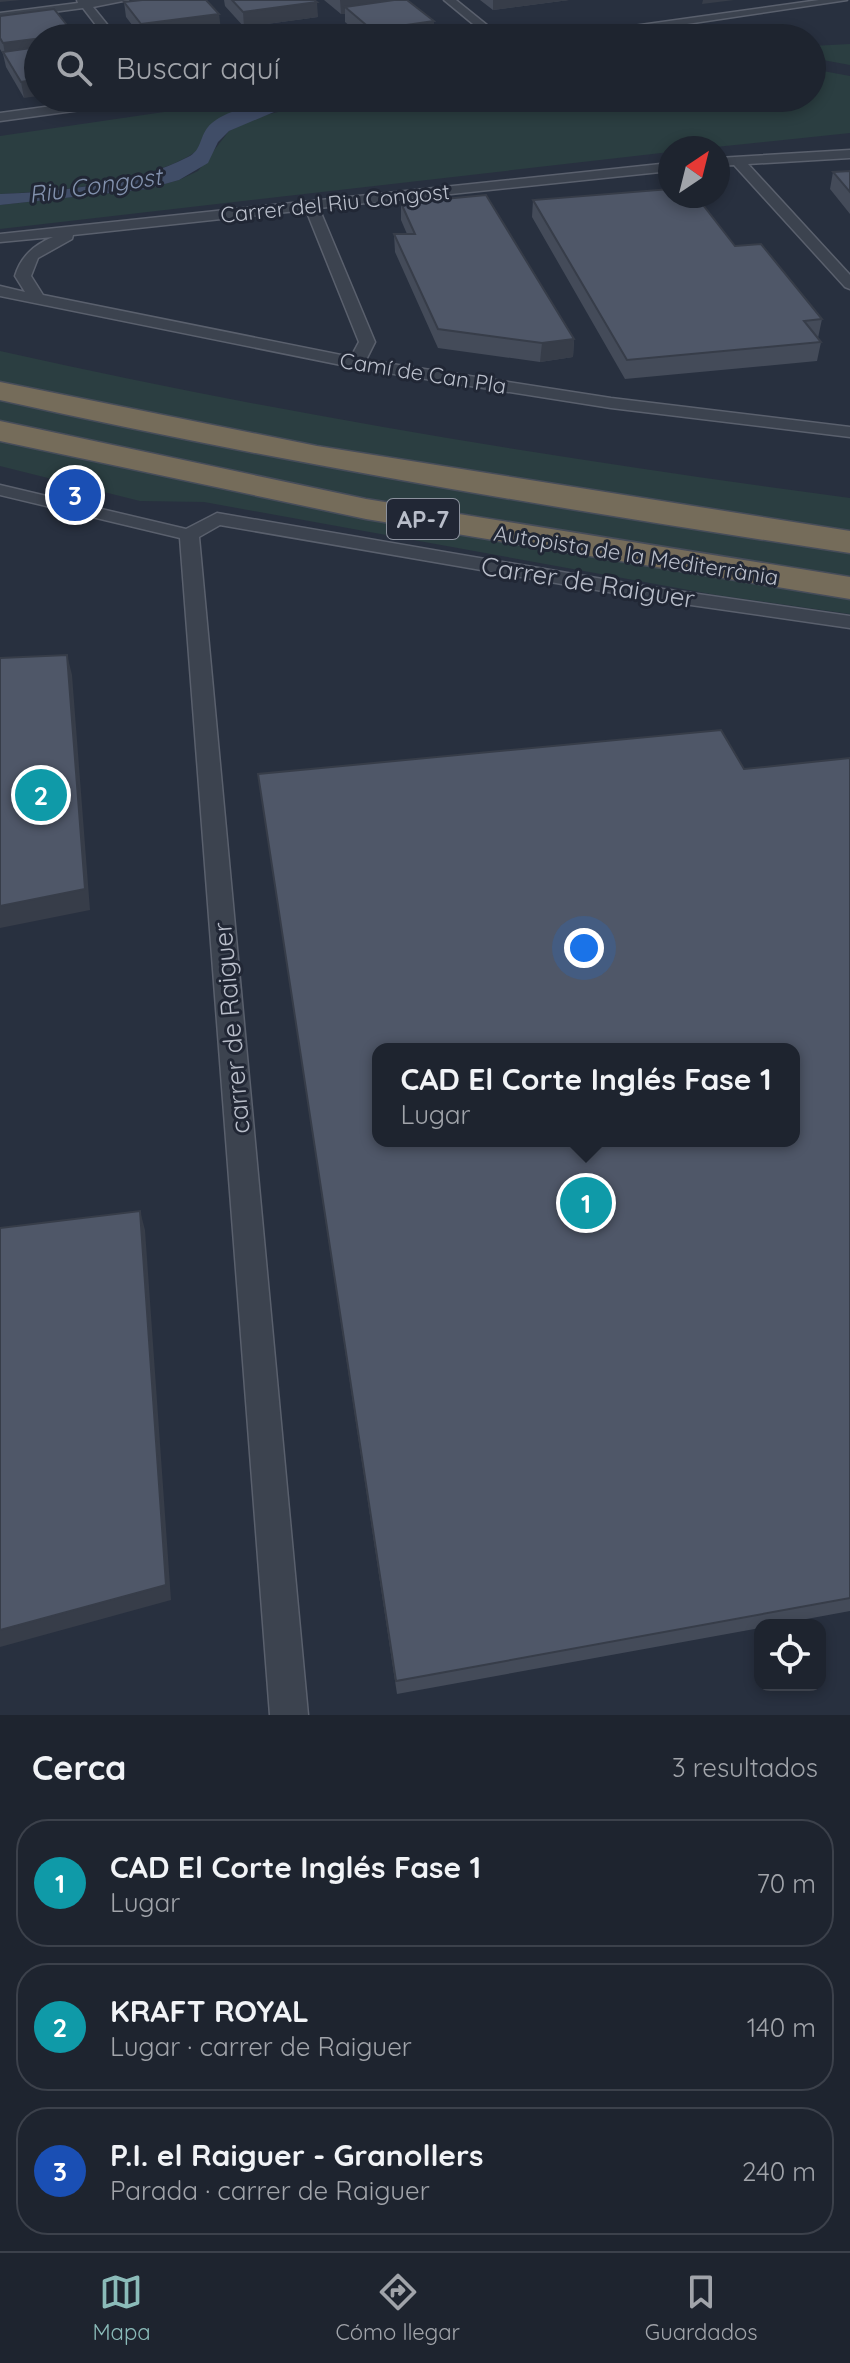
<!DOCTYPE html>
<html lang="es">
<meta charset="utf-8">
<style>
:root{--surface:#1e242f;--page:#2b303b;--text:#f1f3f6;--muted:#a1a4aa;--line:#3c414b;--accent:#8bbbb9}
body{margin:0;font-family:Quicksand,sans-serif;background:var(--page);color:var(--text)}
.controls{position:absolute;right:24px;bottom:24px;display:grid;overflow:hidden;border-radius:16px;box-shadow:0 4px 12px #0003}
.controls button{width:72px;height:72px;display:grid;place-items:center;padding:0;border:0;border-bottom:2px solid var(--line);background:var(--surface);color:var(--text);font:40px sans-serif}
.compass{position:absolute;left:658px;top:136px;width:72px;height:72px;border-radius:50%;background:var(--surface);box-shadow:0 4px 12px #0003;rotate:35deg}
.you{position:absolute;left:584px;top:948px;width:28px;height:28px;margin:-20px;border:6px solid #fff;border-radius:50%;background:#1a73e8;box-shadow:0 0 0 12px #1a73e833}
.badge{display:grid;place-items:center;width:52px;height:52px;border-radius:50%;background:var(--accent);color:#fff;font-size:26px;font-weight:700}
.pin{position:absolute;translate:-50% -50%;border:4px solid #fff;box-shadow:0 2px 8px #0006}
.popup{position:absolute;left:372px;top:1043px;width:428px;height:104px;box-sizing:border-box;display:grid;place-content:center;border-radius:16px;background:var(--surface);filter:drop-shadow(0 2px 6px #0005);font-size:26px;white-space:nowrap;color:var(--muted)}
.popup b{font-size:30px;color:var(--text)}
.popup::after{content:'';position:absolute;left:50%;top:100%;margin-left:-16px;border:16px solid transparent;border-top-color:var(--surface)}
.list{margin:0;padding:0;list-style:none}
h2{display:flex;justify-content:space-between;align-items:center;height:104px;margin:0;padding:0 32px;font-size:34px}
h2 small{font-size:26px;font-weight:400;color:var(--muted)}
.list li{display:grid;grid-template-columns:52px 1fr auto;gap:24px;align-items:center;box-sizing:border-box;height:128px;margin:0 16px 16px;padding:0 16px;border:2px solid var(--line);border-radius:32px}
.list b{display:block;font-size:30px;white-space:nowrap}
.list p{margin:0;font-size:26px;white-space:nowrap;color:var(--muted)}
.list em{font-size:26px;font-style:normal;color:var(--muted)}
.icon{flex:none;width:44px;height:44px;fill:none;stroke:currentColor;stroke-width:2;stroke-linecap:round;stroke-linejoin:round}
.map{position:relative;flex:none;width:850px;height:1715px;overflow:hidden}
.search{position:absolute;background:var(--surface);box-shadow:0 4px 12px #0003;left:24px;right:24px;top:24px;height:88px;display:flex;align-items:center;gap:20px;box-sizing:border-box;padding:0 28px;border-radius:44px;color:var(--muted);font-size:30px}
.sheet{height:536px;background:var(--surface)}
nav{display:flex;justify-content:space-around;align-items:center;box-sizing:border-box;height:112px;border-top:2px solid var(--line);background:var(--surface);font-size:22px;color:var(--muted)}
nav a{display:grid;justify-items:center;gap:4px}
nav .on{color:var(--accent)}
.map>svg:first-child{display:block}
.green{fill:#2b3e41}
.water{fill:#404d67}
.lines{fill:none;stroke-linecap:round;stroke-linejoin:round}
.street-casing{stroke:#5a606d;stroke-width:3}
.highway-casing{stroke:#474d5a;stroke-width:3}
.street{fill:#3c434f;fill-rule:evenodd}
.highway{fill:#756c5a;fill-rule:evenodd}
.wall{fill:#444b59}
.shaded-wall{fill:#373d49}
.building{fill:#4f5768;stroke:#373d49;stroke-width:2;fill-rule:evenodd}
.labels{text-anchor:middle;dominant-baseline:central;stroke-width:6;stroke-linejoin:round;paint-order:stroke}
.far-street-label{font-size:22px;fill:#b9beca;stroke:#212735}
.far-water-label{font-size:24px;font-style:italic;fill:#8392ae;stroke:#212735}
.shield{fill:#212735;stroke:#8b919d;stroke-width:2}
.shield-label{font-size:24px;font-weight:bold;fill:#b9beca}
.street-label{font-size:26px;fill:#b9beca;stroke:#212735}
</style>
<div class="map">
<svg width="850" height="1715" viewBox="0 0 850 1715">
<rect width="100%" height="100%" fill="#28303f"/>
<!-- green -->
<path class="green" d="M850,44v21l-38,-7v-12z
M812,69l38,7v57l-144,15h-36v4l-670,77v-24l147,-16 32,-9 19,-9 31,-40 29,-14 28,-7 147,-12h379z
M259,98h36l-59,12 -28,18 -10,22c-43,32 -145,42 -198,44v-58z
M0,351c280,63 565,109 850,147v116l-134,-19 -512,-93 -64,-1 -140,-35z"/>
<!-- water -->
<path class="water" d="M295,98h138l-159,14 -45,19 -11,11 -10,21 -29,17 -32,9 -147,16v-11c57,-2 137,-10 188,-37 14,-7 11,-19 20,-30 15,-19 64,-26 87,-29z"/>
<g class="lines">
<!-- street casing -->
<g class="street-casing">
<path id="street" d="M77,0h51l-35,7 25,31h-12l-23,-30 -83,11v-6l78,-10z
M444,0h12l47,38h-13z
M819,0h28l-254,38h-30l6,-3z
M112,98h33l-6,4 -139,19v-8z
M850,150v8l-102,6 102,111v14l-5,-2 -111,-122 -16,1v-8z
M670,163v8l-351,37 56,134 -9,18 245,38 239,29v10l-239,-29 -255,-40 -356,-72v-10l25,6 -10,-16c6,-20 19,-31 38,-39l-53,5v-8zM306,210l53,132 -8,15 -308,-62 -12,-19 7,-18 34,-19 1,-4z
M0,485l186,44 31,-16 432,74 201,29v12l-201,-29 -429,-74 -21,12 109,1178h-38l-90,-1177 -180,-43z"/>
</g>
<!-- highway casing -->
<g class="highway-casing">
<path id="highway" d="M0,382l317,64 533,85v22c-285,-43 -569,-90 -850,-153z
M0,421l366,78 484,78v22l-484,-80 -366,-78z"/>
</g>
<!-- street -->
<use href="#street" class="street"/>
<!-- highway -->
<use href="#highway" class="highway"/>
</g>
<!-- wall -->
<path class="wall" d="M224,0h90l4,17 -74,10 -19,-21z
M324,0h83l27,21v15l-11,2h-59l-19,-16v-8h-4z
M480,0h89l-76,10z
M124,2l97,28 -67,8h-12l-16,-21z
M54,9l-30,89 -18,-31 -3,-13 -3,-5v-33z
M850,171v43l-20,-25 3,-17z
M533,200l202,46 87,73 -4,19 3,4 -4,19 -192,18 -93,-162z
M401,203l173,136 -1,18 -33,5 -102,-14 -43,-96 -1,-18h13l-6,-14z
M850,758v853l-76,14h-14v3l-363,66 -139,-920 486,-5z"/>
<!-- shaded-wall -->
<path class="shaded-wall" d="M0,0h21l-21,2z
M340,0h67l-62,7v7h-4z
M493,0h76l-76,10z
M703,0h31l-32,4z
M317,2l1,15 -74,10 -1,-15z
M219,14l2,16 -67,8h-12l-1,-14z
M434,21v15l-11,2h-51v-8z
M74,34v4h-31z
M38,39v15l-32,5 -3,-16z
M38,79v17l-14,2 -3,-16z
M574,339l-1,18 -33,5 2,-19z
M67,655l5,20 18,235 -90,18v-22z
M140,1211l5,19 26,370 -171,47v-17z"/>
<!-- building -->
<path class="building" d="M142,0h64l13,14 -78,10 -17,-22z
M232,0h82l3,2 -74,10z
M394,0h13l27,21 -62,9 -27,-23z
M54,9l20,25 -71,9 -3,-5v-22z
M255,26l11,12h-84l-2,-2z
M38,47v32l-17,3 -18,-30z
M850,171v21l-17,-20z
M670,189v7h26l39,50 26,-2 61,75 -18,2 17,21 -194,18 -94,-160z
M486,195l88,144 -32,4 -104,-14 -44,-95h21l-14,-31z
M67,655l18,234 -85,17v-248z
M721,730l23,39 106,-11v840l-454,83 -138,-907zM378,1049h416v92h-416z
M140,1211l26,374 -166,45v-402z"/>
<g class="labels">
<!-- far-street labels -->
<g class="far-street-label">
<text transform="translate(335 203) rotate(-6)">Carrer del Riu Congost</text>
<text transform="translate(423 373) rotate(9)">Camí de Can Pla</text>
<text transform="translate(636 555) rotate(9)">Autopista de la Mediterrània</text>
</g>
<!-- far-water labels -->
<g class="far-water-label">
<text transform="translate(95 185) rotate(-8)">Riu Congost</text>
</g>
<!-- shield labels -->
<rect class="shield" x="387" y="499" width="72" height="40" rx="6"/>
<g class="shield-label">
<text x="423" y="519">AP-7</text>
</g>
<!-- street labels -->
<g class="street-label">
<text transform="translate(588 582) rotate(9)">Carrer de Raiguer</text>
<text transform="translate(231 1028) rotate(-95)">carrer de Raiguer</text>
</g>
</g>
</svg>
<div class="controls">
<button><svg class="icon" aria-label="locate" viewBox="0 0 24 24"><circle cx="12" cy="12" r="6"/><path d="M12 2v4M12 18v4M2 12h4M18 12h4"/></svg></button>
</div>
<svg class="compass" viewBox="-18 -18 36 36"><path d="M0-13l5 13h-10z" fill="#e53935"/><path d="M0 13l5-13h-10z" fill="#a1a4aa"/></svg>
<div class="you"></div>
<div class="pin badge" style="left:586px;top:1203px;background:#0f9aa8">1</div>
<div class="popup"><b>CAD El Corte Inglés Fase 1</b>Lugar</div>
<div class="pin badge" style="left:41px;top:795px;background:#0f9aa8">2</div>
<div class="pin badge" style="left:75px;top:495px;background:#1a4fb4">3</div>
<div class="search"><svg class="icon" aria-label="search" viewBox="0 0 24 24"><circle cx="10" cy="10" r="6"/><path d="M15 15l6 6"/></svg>Buscar aquí</div>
</div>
<section class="sheet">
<h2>Cerca<small>3 resultados</small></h2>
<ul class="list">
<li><span class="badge" style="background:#0f9aa8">1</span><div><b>CAD El Corte Inglés Fase 1</b><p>Lugar</p></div><em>70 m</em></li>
<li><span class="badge" style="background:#0f9aa8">2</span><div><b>KRAFT ROYAL</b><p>Lugar · carrer de Raiguer</p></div><em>140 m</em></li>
<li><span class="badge" style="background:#1a4fb4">3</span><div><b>P.I. el Raiguer - Granollers</b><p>Parada · carrer de Raiguer</p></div><em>240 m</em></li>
</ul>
</section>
<nav>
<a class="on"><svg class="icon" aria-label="map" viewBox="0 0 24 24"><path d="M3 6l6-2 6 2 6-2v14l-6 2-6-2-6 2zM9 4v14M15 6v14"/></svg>Mapa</a>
<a><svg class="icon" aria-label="directions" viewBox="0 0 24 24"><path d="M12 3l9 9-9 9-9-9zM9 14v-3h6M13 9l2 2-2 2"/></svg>Cómo llegar</a>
<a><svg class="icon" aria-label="saved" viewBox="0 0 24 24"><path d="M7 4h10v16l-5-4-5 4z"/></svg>Guardados</a>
</nav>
